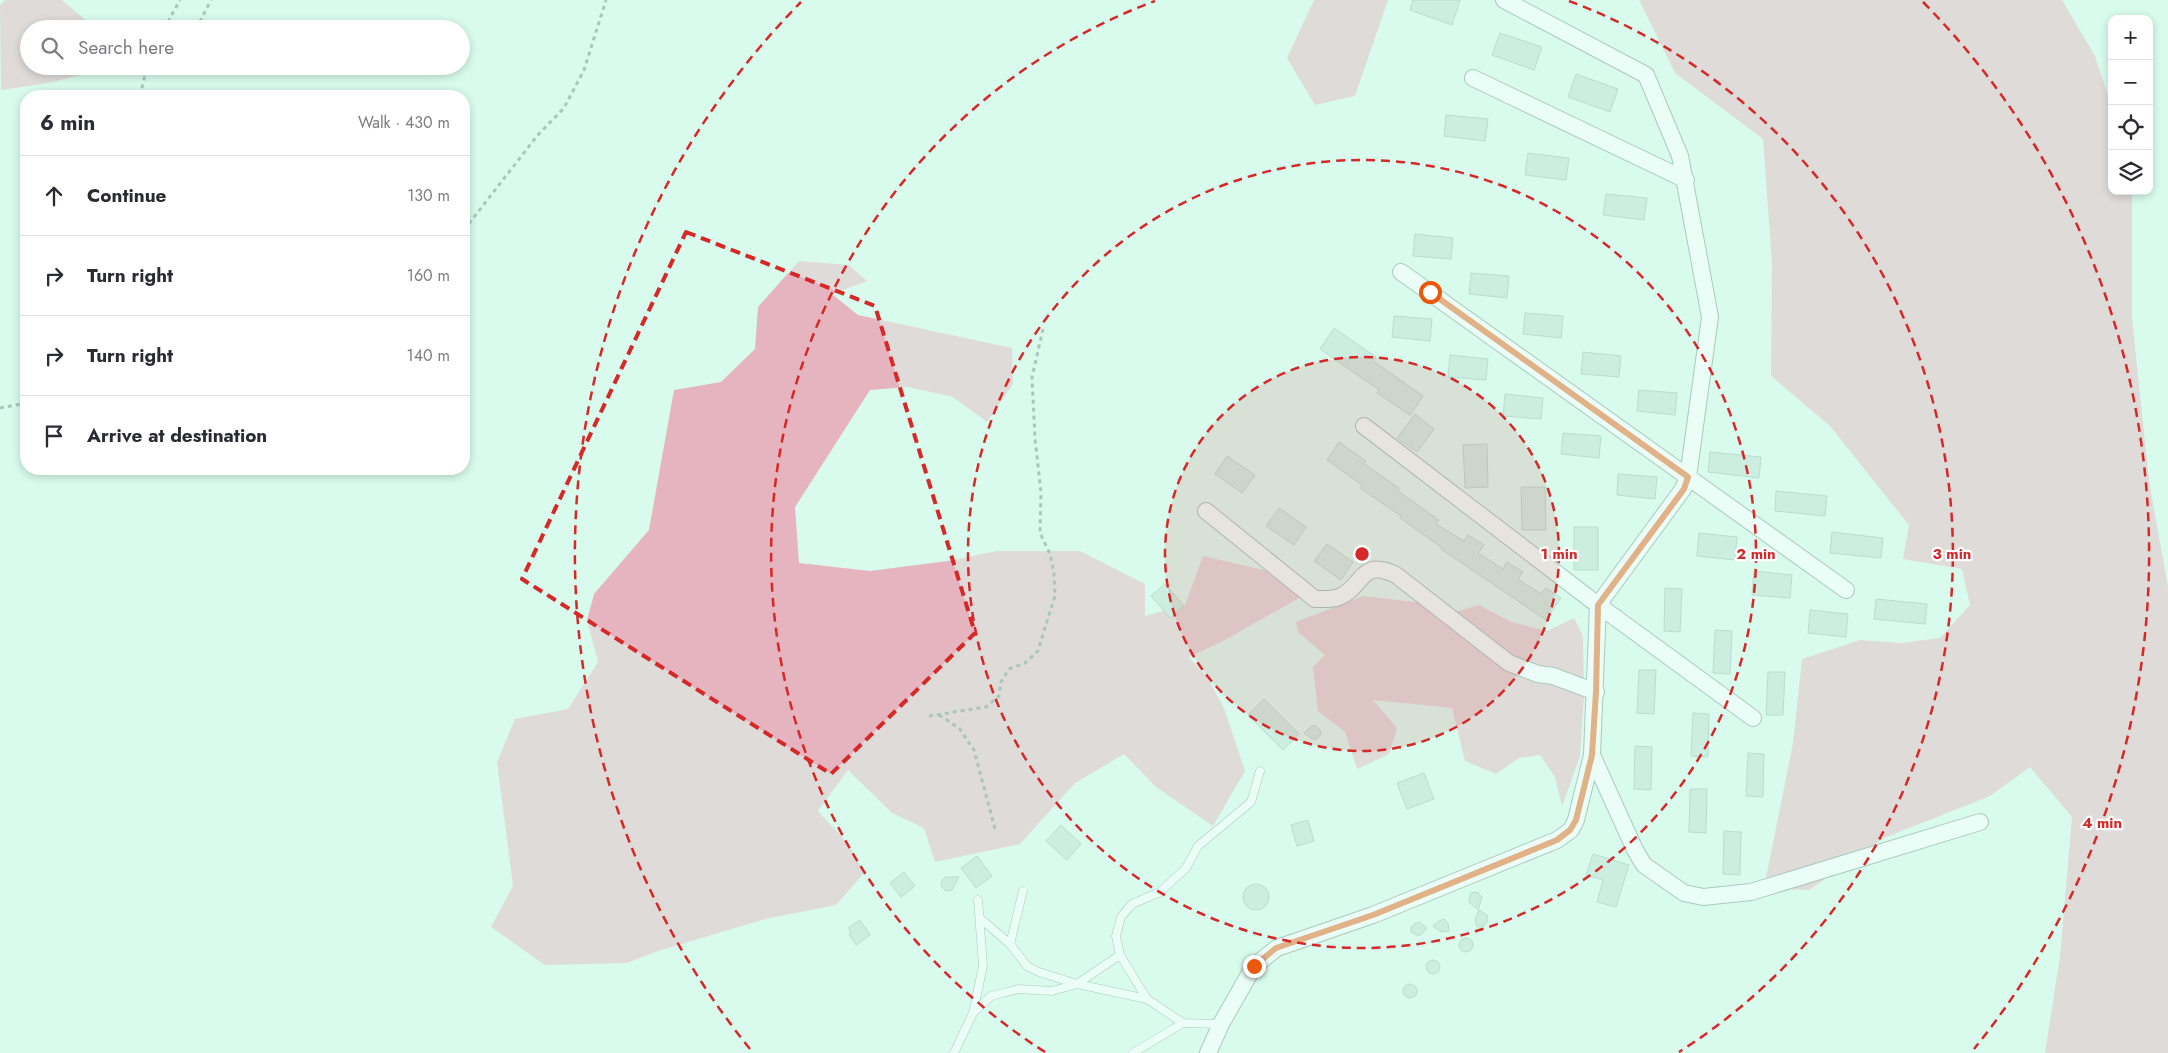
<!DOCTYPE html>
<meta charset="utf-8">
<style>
:root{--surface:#fff;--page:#f7f7f7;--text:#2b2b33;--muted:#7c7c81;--line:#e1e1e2}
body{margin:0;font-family:Jost,sans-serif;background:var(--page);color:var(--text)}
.controls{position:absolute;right:15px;top:15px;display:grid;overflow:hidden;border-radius:10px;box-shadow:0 2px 8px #0003}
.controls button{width:45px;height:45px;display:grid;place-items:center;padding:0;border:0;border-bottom:1px solid var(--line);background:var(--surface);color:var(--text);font:25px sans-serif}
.stop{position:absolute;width:15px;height:15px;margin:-11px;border:4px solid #ea580c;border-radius:50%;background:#fff}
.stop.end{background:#ea580c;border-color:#fff;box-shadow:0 1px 5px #0008}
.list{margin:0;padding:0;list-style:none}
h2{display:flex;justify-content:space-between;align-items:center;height:65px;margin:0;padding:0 20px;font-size:21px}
h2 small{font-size:16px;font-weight:400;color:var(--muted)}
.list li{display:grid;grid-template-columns:32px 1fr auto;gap:15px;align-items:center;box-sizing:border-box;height:80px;padding:0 20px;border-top:1px solid var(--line)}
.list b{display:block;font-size:19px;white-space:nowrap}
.list em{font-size:16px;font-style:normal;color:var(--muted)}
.icon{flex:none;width:28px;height:28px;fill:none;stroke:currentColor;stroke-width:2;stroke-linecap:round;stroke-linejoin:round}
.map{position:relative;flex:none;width:2168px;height:1053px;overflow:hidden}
.search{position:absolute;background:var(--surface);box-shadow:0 2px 8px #0003;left:20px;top:20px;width:450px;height:55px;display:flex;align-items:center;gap:12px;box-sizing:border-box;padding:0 18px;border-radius:28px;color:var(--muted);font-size:19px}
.panel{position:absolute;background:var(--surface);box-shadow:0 2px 8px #0003;left:20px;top:90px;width:450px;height:385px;border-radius:20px}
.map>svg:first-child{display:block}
.forest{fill:#e6b4be}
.building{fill:#bcded1;stroke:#96b7ab}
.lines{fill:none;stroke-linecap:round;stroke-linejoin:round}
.lane-casing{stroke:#708f84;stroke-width:9}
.street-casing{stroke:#708f84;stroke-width:18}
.path{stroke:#6f867e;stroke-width:3;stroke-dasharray:4 4;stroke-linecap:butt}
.lane{stroke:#fff;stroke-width:8}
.street{stroke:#fff;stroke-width:16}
.route{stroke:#ea580c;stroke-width:6}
.marked{fill:none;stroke:#d62828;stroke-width:4;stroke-dasharray:10 6;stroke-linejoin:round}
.ring{fill:none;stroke:#d62828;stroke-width:2.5;stroke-dasharray:9 6}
.centre{fill:#d62828;stroke:#fff;stroke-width:2.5}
.ring-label{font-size:15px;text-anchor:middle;font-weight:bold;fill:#d62828;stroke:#fff;stroke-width:4.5;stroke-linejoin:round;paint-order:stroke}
</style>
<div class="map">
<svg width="2168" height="1053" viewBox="0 0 2168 1053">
<rect width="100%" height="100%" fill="#d8fbee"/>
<!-- forest -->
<path class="forest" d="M5,0h57l34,29h-67v37l83,1 -64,16 -47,7 -1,-85z
M1314,0h74l-33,96 -40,9 -28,-47z
M1639,0h423l33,56 17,52v83h20v127l17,163 19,106v466h-123l15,-97 12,-139 -42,-50 -40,29 -106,42 -75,52 -45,-2 29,-145 9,-84 58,-19 42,3 38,-5 30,-33 -8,-36 -59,-10 6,-34 -79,-99 -59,-50 1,-113 -9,-124 -88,-66z
M799,261l50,4 18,16 -35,13 26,21 154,33 1,36 -26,38 -34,-25 -45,-10 -38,3 -75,117 4,56 71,8 78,-10 49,-10h83l65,33v32l40,-11 18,-49 78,18 20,23 -78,44 -34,16 18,20 17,31 21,63 -32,55 -57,-39 -32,-33 -49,29 -55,61 -85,18 -11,-34 -32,-15 -44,-43 -30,41 31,34 15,28 -28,32 -71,14 -107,32 -31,12 -82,2 -54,-38 22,-41 -16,-124 18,-43 53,-10 30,-47 -11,-42 7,-26 55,-64 25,-140 47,-8 34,-33 3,-42z
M1363,596l61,7 31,9 24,-7 32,17 36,9 27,-13 9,18 1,59 -4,61 -18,50 -7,-29 -15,-22 -21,3 -23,16 -31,-13 -13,-53 -79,-8 24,28 -8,26 -32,15 -12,-37 -27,-21 -5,-44 12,-12 -27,-23 -2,-10z"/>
<!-- building -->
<path class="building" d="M1413,0h47l-8,25 -42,-15z
M1500,33l42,14 -8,23 -42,-15z
M1576,74l42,15 -8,23 -42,-15z
M1446,115l42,4 -3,22 -41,-5z
M1528,153l41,5 -3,22 -41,-5z
M1606,194l41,4 -3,22 -41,-5z
M1415,234l38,4 -2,21 -38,-3z
M1471,273l38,3 -2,22 -38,-4z
M1525,313l38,3 -2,22 -38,-4z
M1394,316l38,3 -2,22 -38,-4z
M1334,328l42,29 -3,4 50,35 -13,19 -33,-22 2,-3 -59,-41z
M1583,352l38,4 -2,21 -38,-3z
M1450,355l38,4 -2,21 -38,-3z
M1639,390l38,3 -2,22 -38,-4z
M1505,394l38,4 -2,21 -38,-3z
M1415,414l19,15 -17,23 -20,-14z
M1563,433l38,3 -2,22 -38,-4z
M1339,442l27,19 -2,3 35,24 -1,3 41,29 -3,4 28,17 4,-6 16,10 -6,8 25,16 4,-7 16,10 -5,7 23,15 5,-6 15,10 -15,22 -105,-71 1,-1 -42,-30 1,-2 -41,-28 2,-3 -35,-25z
M1487,444l1,43 -23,1 -2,-43z
M1710,452l51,5 -2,21 -51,-6z
M1227,456l28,19 -13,18 -27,-19z
M1618,474l39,3 -2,22 -38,-4z
M1521,487h24l1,43h-24z
M1776,491l51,5 -2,20 -50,-5z
M1279,508l27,19 -12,18 -28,-19z
M1574,527h24v43h-24z
M1832,532l51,6 -2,20 -51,-5z
M1699,533l38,4 -2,23 -38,-4z
M1327,544l26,18 -12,18 -27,-19z
M1754,571l38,4 -2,23 -38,-3z
M1165,584l19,22 -14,12 -19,-22z
M1665,588l17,1 -2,43 -16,-1z
M1876,599l51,5 -2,20 -51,-5z
M1810,610l38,4 -2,23 -38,-4z
M1715,630l17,1 -2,43 -17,-1z
M1639,670h17l-2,44 -17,-1z
M1768,672h17l-2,43h-17z
M1264,699l35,35 -16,16 -35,-35z
M1693,713l16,1 -1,43 -17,-1z
M1312,726h4l4,4 1,4 -4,5h-5l-8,-6z
M1635,746l17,1 -1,43 -17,-1z
M1748,753l16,1 -1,43 -17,-1z
M1424,773l10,26 -27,10 -10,-26z
M1690,789h17l-1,44 -17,-1z
M1308,820l6,21 -17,5 -6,-21z
M1061,825l20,19 -14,16 -21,-19z
M1724,831l17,1 -1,43 -17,-1z
M1593,854l36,11 -13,42 -19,-5 6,-22 -17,-5z
M977,856l15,20 -16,12 -15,-20z
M904,872l11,14 -14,11 -11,-14z
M945,877h14l-7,13 -6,1 -4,-4 -1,-5z
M1243 897a13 13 0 1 1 26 0a13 13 0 1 1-26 0Z
M1477,892l5,5 -4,13 -9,-8v-3l2,-6z
M1479,910l8,5 1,6 -4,5 -7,1 -2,-7z
M1444,919l4,4 1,8 -8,1 -8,-6 6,-5z
M860,920l10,15 -14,10 -7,-11 2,-2 -3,-4z
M1419,922l8,6 -6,7h-5l-5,-3v-4l3,-4z
M1459 945a7 7 0 1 1 14 0a7 7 0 1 1-14 0Z
M1426 967a7 7 0 1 1 14 0a7 7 0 1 1-14 0Z
M1403 991a7 7 0 1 1 14 0a7 7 0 1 1-14 0Z"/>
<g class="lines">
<!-- lane casing -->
<g class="lane-casing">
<path id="lane" d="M981,919l29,25 17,22 12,6 38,12 70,15 36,24
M1010,944l13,-53
M1147,999l-27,-44 -4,-19 5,-19 11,-13 28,-12 26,-24 12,-22 53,-44 9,-31
M973,1013l18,-17 28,-7 33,2 25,-7 43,-29
M954,1053l19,-40 10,-47 -5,-66
M1133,1053l50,-30 37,1"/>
</g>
<!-- street casing -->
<g class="street-casing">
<path id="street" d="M1473,78l213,102
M1401,272l445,318
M1364,426l234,179 155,113
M1206,511l109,88c9,0 16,1 24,-2 24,-9 21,-40 57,-22l113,88 29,11 15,2 43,16
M1592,755l43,95 9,15 40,28 19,4 48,-5 229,-70
M1208,1053l13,-29 33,-58 23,-18 96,-33 184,-75 14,-10 5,-10 16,-65 6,-150 85,-116 5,-12 22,-160 -30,-161 -34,-81 -142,-75"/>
</g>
<!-- path -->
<path class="path" d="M164,29l16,-29
M196,29l15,-29
M140,96l7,-30
M464,230l73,-94 27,-28 20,-38 22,-70
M0,408l26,-5
M939,715l20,13 15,22 21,79
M929,716l57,-9 13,-11 2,-14 8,-13 16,-6 13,-12 6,-20 11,-35 -1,-23 -4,-19 -10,-21 1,-41 -6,-53 -3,-62 11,-48"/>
<!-- lane -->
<use href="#lane" class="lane"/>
<!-- street -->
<use href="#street" class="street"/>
</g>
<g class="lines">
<!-- route -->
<path class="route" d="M1254,966l22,-18 97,-33 184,-75 13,-10 6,-10 16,-65 4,-63 2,-87 86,-116 4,-12 -258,-185"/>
</g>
<!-- marked area -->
<path d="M0 0H2168V1053H0ZM686,232l189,74 100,327 -144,141 -309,-195z" fill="#d8fbee" fill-opacity=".55" fill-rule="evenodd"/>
<path class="marked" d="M686,232l189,74 100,327 -144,141 -309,-195z"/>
<!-- distance rings -->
<circle cx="1362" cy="554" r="197" fill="#d62828" fill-opacity=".12"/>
<g class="ring">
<circle cx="1362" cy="554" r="197"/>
<circle cx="1362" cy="554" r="394"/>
<path d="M1045 1052A590 590 0 0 1 1155 1M1569 1A590 590 0 0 1 1679 1052"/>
<path d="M750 1049A787 787 0 0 1 801 2M1923 2A787 787 0 0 1 1974 1049"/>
</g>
<circle cx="1362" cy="554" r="8" class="centre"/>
<g class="ring-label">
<text x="1559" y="559">1 min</text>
<text x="1756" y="559">2 min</text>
<text x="1952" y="559">3 min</text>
<text x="2102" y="828">4 min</text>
</g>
</svg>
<div class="controls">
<button>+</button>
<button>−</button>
<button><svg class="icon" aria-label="locate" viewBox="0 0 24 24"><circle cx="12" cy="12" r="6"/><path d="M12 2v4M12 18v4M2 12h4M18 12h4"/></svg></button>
<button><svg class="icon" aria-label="layers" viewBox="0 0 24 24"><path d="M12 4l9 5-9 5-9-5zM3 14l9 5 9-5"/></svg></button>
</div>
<div class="stop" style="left:1430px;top:292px"></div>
<div class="stop end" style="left:1254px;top:966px"></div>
<div class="search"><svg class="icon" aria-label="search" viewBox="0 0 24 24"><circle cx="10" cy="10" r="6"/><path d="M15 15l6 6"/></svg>Search here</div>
<section class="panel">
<h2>6 min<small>Walk · 430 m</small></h2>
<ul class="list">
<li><svg class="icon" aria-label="ahead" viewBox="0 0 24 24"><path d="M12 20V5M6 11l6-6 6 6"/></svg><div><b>Continue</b></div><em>130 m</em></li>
<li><svg class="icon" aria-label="right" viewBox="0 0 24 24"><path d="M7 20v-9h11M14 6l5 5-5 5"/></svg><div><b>Turn right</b></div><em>160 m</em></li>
<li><svg class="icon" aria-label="right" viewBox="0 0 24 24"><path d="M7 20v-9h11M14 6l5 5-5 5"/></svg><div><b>Turn right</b></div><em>140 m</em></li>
<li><svg class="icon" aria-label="arrive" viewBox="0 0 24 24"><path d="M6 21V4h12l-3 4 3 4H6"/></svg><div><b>Arrive at destination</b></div></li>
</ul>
</section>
</div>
